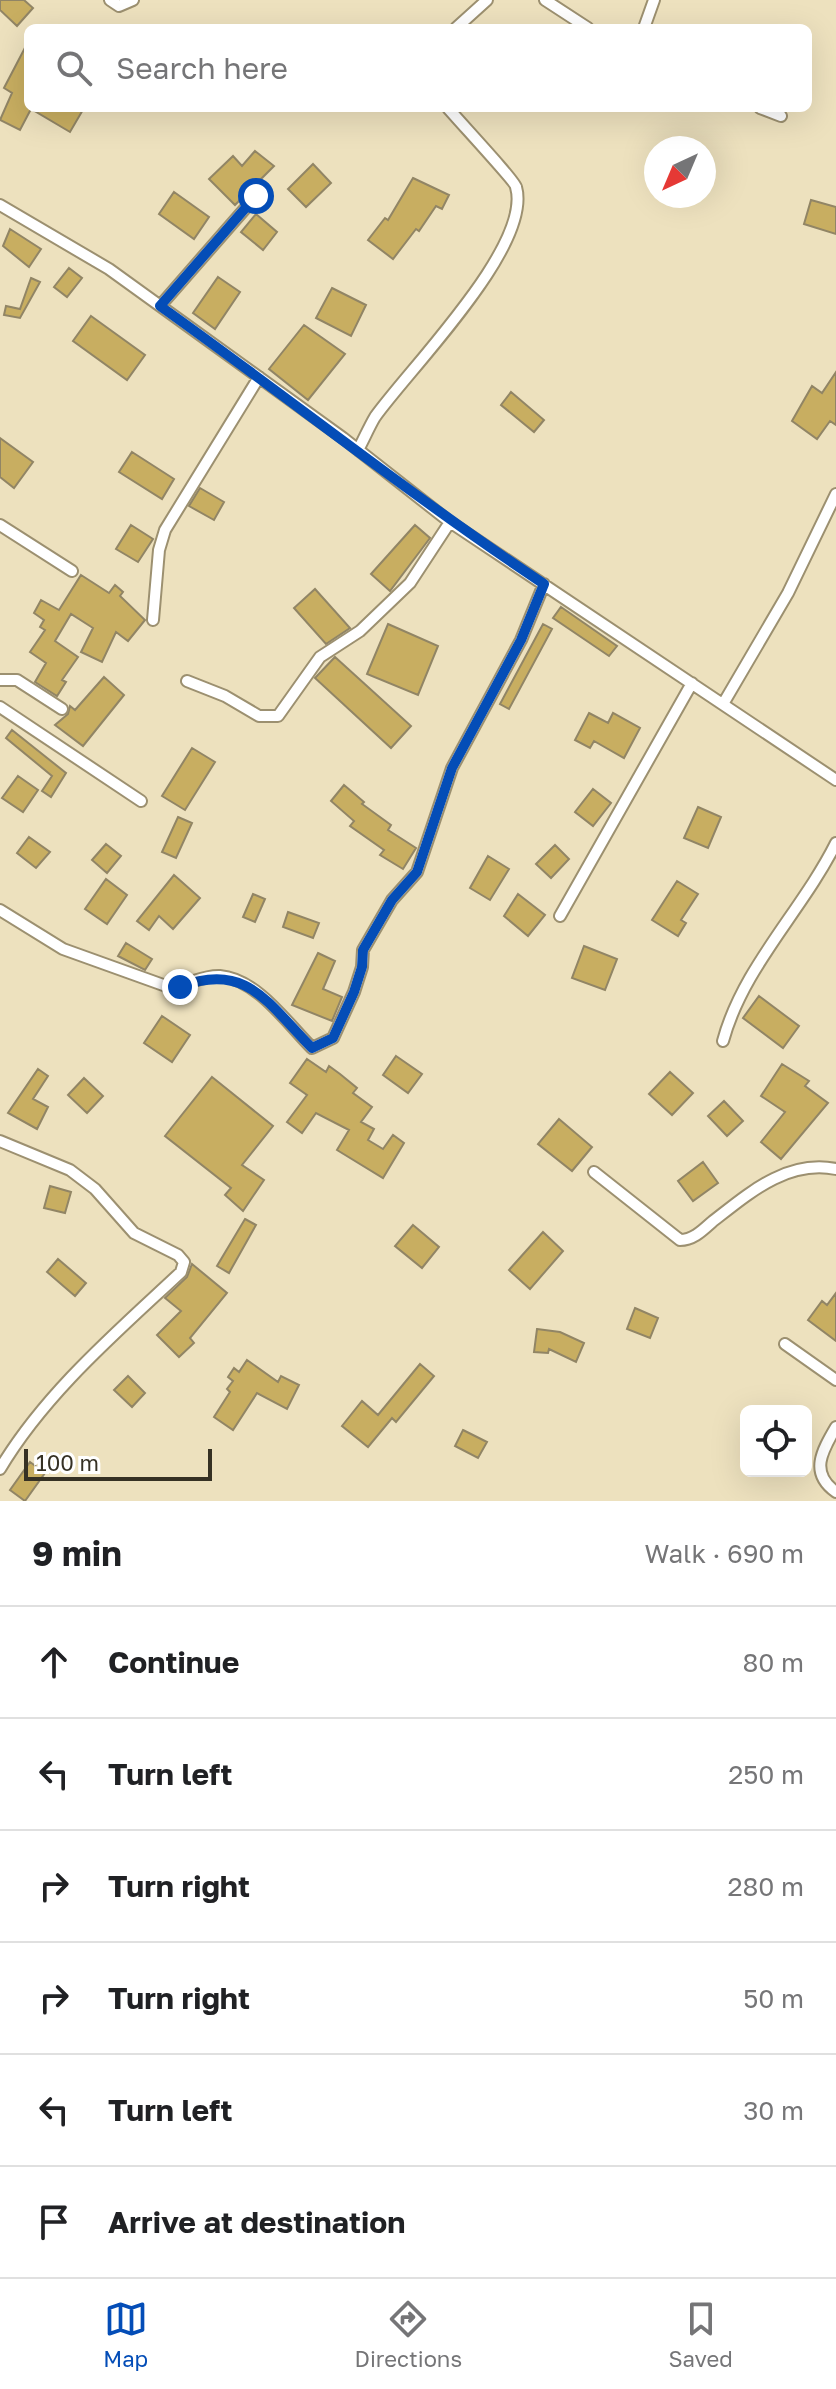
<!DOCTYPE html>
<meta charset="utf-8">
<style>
:root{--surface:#fff;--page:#f6f6f6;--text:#202124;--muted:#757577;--line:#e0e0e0;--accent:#044db7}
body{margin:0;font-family:"Golos Text",sans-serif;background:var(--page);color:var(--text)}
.controls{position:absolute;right:24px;bottom:24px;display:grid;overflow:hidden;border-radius:12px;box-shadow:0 8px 32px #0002}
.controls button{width:72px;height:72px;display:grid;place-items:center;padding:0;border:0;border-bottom:2px solid var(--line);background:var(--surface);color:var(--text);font:40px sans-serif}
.compass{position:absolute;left:644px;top:136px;width:72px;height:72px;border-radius:50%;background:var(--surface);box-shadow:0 8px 32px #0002;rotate:224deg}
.scale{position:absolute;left:24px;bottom:20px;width:188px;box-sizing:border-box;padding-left:8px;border:4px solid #363124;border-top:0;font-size:22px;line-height:28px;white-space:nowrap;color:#363124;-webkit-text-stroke:6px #fff;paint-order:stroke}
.stop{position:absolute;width:24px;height:24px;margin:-18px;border:6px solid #044db7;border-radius:50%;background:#fff}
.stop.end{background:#044db7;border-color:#fff;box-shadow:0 2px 8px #0008}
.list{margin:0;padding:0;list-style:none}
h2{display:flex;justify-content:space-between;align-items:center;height:104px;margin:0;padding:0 32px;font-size:34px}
h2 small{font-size:26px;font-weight:400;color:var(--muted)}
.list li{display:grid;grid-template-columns:52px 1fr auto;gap:24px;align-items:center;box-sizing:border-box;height:112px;padding:0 32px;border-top:2px solid var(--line)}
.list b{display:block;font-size:30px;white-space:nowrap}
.list em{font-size:26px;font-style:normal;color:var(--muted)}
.icon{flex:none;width:44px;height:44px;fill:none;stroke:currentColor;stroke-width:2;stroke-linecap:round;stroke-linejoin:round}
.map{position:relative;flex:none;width:836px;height:1501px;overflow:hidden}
.search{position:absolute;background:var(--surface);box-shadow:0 8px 32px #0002;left:24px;right:24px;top:24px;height:88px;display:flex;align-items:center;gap:20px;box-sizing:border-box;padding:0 28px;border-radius:12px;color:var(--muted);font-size:30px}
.sheet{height:776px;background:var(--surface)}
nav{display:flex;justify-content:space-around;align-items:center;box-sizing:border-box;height:112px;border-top:2px solid var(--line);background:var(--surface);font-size:22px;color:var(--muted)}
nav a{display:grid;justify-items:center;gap:4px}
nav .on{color:var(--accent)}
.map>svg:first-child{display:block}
.building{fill:#c8ae61;stroke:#918565;stroke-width:2}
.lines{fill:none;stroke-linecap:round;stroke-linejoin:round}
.street-casing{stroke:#9c9070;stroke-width:14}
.street{stroke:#fff;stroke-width:10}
.route{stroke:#044db7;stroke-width:10}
</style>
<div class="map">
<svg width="836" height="1501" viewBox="0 0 836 1501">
<rect width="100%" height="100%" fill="#ede1be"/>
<!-- building -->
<path class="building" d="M0,0h24l9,8 -16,18 -17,-16z
M28,42v66h56l-14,24 -39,-23 -11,21 -20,-10 12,-27 -8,-5z
M255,151l19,15 -39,39 -26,-26 24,-23 9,10z
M313,164l18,19 -25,24 -18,-18z
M413,178l36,17 -7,14 -6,-3 -17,25 -3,-2 -23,30 -25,-19 17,-22 3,2z
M174,192l35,25 -15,22 -35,-25z
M811,200l25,7v27l-32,-10z
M256,214l21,18 -14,18 -22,-18z
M10,229l31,20 -12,18 -26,-21z
M69,268l13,10 -15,19 -13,-10z
M218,277l22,15 -25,37 -22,-16z
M31,278l9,4 -20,36 -16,-3 2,-9 14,3z
M332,288l34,17 -15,31 -35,-18z
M91,316l54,39 -18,25 -54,-39z
M304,325l41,29 -37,46 -39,-31z
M836,372v53l-6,-4 -13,18 -25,-18 20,-35 10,7z
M511,392l33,28 -10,12 -33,-27z
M0,438l33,24 -19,26 -14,-11z
M132,452l42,27 -12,20 -43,-27z
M200,488l24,14 -10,18 -25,-14z
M131,525l22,14 -15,23 -22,-13z
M415,525l15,13 -40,53 -19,-17z
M81,575l28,18 6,-8 8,7 -3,4 25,24 -17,21 -12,-9 -14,30 -21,-10 12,-24 -22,-14 -16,27 23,16 -16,23 4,2 -9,14 -22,-14 11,-19 -16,-11 15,-22 -5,-3 4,-7 -10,-7 7,-13 18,10z
M315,589l35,39 -24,16 -32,-36z
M561,607l56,39 -8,10 -56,-38z
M388,624l50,22 -20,49 -51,-21z
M543,624l9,5 -43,80 -9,-5z
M335,657l76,69 -20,22 -76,-70z
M104,677l20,18 -41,51 -28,-21 13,-11 2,-8 5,4z
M589,713l19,10 5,-10 27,15 -16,30 -30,-17 -4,7 -15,-8z
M12,730l54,43 -15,24 -9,-6 10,-15 -46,-38z
M192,748l23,14 -30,48 -23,-14z
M18,776l20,14 -15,22 -21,-14z
M344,785l20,17 -2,2 29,21 -3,5 28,18 -13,21 -23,-14 4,-5 -34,-24 4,-5 -23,-20z
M593,789l18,14 -18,23 -18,-14z
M698,807l23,10 -13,31 -24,-10z
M178,817l14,6 -16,35 -14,-6z
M29,837l21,15 -14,16 -19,-15z
M106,844l15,12 -14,17 -15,-13z
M555,845l14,14 -18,19 -15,-14z
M488,856l21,13 -19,31 -20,-12z
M174,875l26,23 -27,31 -14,-13 -10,14 -12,-9z
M106,879l21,16 -20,29 -22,-15z
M677,881l21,13 -17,26 5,3 -8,13 -26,-16z
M253,894l12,5 -10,23 -12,-5z
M518,894l27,21 -17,21 -24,-20z
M288,912l31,11 -6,15 -30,-11z
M126,943l26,16 -7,11 -27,-14z
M584,946l33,13 -12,31 -33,-12z
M318,953l17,8 -12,28 19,8 -10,24 -40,-16z
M759,996l40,30 -16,22 -40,-30z
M162,1016l28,19 -18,27 -28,-19z
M396,1056l26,18 -14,19 -25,-18z
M307,1059l19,13 3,-6 11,8 17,14 -4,5 19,14 -11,15 13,7 -6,11 15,9 10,-14 11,8 -21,35 -46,-28 12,-20 -33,-17 -14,20 -15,-11 20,-27 -17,-12z
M782,1064l27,17 -4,5 23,17 -47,56 -20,-17 24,-30 -24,-16z
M38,1069l10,7 -15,23 15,8 -11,22 -29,-16z
M670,1072l23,21 -21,22 -23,-21z
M212,1077l61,49 -31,39 22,15 -21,31 -18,-16 6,-7 -66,-52z
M84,1078l19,18 -16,17 -19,-18z
M724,1101l19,20 -16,15 -19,-20z
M559,1119l33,28 -20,24 -34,-27z
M703,1162l15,21 -25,18 -15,-20z
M50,1186l21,6 -6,21 -21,-5z
M245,1219l11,6 -27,48 -12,-7z
M413,1225l26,22 -17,21 -27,-22z
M543,1232l20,19 -33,38 -21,-19z
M58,1259l28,24 -11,13 -28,-24z
M192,1264l35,29 -37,45 4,5 -15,14 -22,-22 24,-24 -16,-13 22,-21z
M836,1293v48l-28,-21 14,-19 5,4z
M635,1308l23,10 -8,20 -23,-9z
M537,1329l23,3 24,11 -8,19 -27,-13 -1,4 -14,-1z
M247,1360l31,22 3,-6 18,9 -12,24 -30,-16 -24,37 -19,-13 16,-25 -3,-3 6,-8 -5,-4 6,-9 5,4z
M420,1364l14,12 -38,46 -4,-4 -24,29 -26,-21 20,-25 16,14z
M128,1376l17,17 -13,14 -18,-17z
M463,1430l24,12 -9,16 -23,-12z
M30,1462l15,11 -20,28 -15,-11z"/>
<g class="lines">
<!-- street casing -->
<g class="street-casing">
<path id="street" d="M110,0l9,6 14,-6
M545,0l43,28
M456,28l31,-28
M644,28l10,-28
M760,108l21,8
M0,205l109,64 234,169 107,84 386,258
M160,306l96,-110
M358,450c6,-11 11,-23 17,-33 34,-48 158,-171 141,-230 -1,-6 -59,-68 -68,-79
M0,525l72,46
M153,620l6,-70 6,-20 94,-153
M0,680h17l45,29
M187,681l38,15 34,20h19l42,-59 40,-26 50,-48 40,-61
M723,704l65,-111 48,-99
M0,707l141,94
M0,910l63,39 103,37c19,2 34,-11 54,-10 37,3 67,47 92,72l21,-10 21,-46 8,-25 1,-17 29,-50 25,-28 35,-104 69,-128 23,-56
M560,916l132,-233
M723,1041c20,-74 79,-130 113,-198
M0,1141l70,29 25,19 39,44 44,22 6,7 -3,10c-63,59 -136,121 -181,197
M594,1172l86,68c13,0 22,-9 32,-18 36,-28 75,-63 124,-53
M785,1344l51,36
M836,1427c-14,24 -27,46 0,65"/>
</g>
<!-- street -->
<use href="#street" class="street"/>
</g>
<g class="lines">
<!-- route -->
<path class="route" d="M180,987c67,-26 88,17 132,61l21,-10 21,-46 8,-25 1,-17 29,-50 25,-28 35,-104 69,-128 23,-56c-131,-87 -255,-186 -384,-278l96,-110"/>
</g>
</svg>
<div class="controls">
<button><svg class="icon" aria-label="locate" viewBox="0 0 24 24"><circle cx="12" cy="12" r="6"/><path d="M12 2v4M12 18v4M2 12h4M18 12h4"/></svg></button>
</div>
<svg class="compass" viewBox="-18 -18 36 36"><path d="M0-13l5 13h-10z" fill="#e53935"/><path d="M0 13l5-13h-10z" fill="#757577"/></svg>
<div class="scale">100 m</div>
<div class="stop" style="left:256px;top:196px"></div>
<div class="stop end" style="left:180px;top:987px"></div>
<div class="search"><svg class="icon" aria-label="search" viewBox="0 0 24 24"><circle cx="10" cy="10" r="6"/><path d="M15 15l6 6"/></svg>Search here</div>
</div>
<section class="sheet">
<h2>9 min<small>Walk · 690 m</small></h2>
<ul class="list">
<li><svg class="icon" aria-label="ahead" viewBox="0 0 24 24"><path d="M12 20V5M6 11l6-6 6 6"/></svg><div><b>Continue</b></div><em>80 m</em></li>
<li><svg class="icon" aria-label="left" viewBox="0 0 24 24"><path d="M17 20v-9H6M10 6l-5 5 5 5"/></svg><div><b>Turn left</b></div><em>250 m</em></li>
<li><svg class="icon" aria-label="right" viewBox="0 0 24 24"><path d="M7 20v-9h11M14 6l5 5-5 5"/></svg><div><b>Turn right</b></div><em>280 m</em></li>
<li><svg class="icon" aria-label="right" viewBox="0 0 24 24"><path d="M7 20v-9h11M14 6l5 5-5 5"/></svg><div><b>Turn right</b></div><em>50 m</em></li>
<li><svg class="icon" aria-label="left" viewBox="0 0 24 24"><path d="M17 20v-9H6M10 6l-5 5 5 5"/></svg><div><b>Turn left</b></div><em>30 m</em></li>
<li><svg class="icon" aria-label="arrive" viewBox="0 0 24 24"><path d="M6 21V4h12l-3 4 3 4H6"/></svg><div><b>Arrive at destination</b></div></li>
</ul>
</section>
<nav>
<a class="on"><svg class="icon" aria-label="map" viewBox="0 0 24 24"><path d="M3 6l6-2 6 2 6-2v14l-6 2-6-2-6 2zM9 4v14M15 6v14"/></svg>Map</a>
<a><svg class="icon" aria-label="directions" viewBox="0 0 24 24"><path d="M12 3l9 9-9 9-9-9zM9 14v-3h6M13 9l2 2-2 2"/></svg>Directions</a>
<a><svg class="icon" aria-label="saved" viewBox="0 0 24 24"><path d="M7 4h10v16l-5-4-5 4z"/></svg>Saved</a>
</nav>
